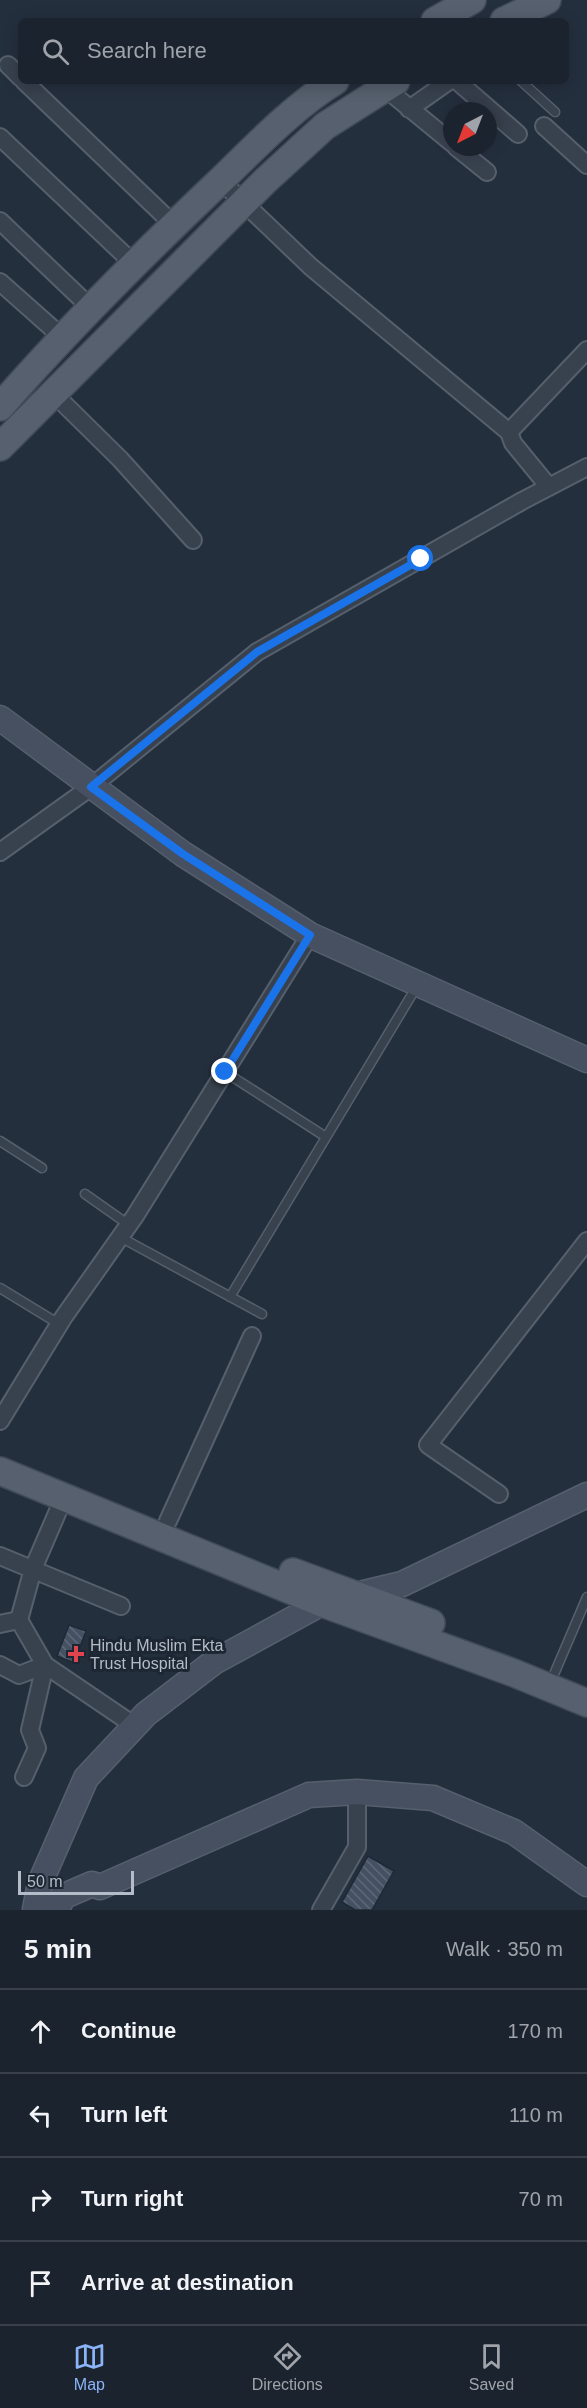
<!DOCTYPE html>
<meta charset="utf-8">
<style>
:root{--surface:#1b232e;--page:#242b36;--text:#f1f3f6;--muted:#a0a4aa;--line:#39404a;--accent:#8ab4f8}
body{margin:0;font-family:Arial,sans-serif;background:var(--page);color:var(--text)}
.compass{position:absolute;left:443px;top:102px;width:54px;height:54px;border-radius:50%;background:var(--surface);box-shadow:0 3px 15px #0003;rotate:222deg}
.scale{position:absolute;left:18px;bottom:15px;width:116px;box-sizing:border-box;padding-left:6px;border:3px solid #b4bcc9;border-top:0;font-size:16px;line-height:21px;white-space:nowrap;color:#b4bcc9;-webkit-text-stroke:4px #1d2633;paint-order:stroke}
.stop{position:absolute;width:18px;height:18px;margin:-14px;border:4px solid #1a73e8;border-radius:50%;background:#fff}
.stop.end{background:#1a73e8;border-color:#fff;box-shadow:0 2px 6px #0008}
.list{margin:0;padding:0;list-style:none}
h2{display:flex;justify-content:space-between;align-items:center;height:78px;margin:0;padding:0 24px;font-size:26px}
h2 small{font-size:20px;font-weight:400;color:var(--muted)}
.list li{display:grid;grid-template-columns:39px 1fr auto;gap:18px;align-items:center;box-sizing:border-box;height:84px;padding:0 24px;border-top:2px solid var(--line)}
.list b{display:block;font-size:22px;white-space:nowrap}
.list em{font-size:20px;font-style:normal;color:var(--muted)}
.icon{flex:none;width:33px;height:33px;fill:none;stroke:currentColor;stroke-width:2;stroke-linecap:round;stroke-linejoin:round}
.map{position:relative;flex:none;width:587px;height:1910px;overflow:hidden}
.search{position:absolute;background:var(--surface);box-shadow:0 3px 15px #0003;left:18px;right:18px;top:18px;height:66px;display:flex;align-items:center;gap:15px;box-sizing:border-box;padding:0 21px;border-radius:9px;color:var(--muted);font-size:22px}
.sheet{height:414px;background:var(--surface)}
nav{display:flex;justify-content:space-around;align-items:center;box-sizing:border-box;height:84px;border-top:2px solid var(--line);background:var(--surface);font-size:16px;color:var(--muted)}
nav a{display:grid;justify-items:center;gap:3px}
nav .on{color:var(--accent)}
.map>svg:first-child{display:block}
.building{fill:url(#building-back-hatch);stroke:#1f2835;stroke-width:1.5}
.lines{fill:none;stroke-linecap:round;stroke-linejoin:round}
.lane-casing{stroke:#565f6c;stroke-width:11}
.street-casing{stroke:#565f6c;stroke-width:20}
.secondary-casing{stroke:#565f6c;stroke-width:27}
.primary-casing{stroke:#414a57;stroke-width:30}
.lane{stroke:#38414e;stroke-width:8}
.street{stroke:#38414e;stroke-width:16}
.secondary{stroke:#465061;stroke-width:24}
.primary{stroke:#56606e;stroke-width:27}
.route{stroke:#1a73e8;stroke-width:8}
.health-dot{fill:#e0444e;stroke:#1d2633;stroke-width:2}
.labels{text-anchor:middle;dominant-baseline:central;stroke-width:6;stroke-linejoin:round;paint-order:stroke}
.poi-label{font-size:16px;fill:#b4bcc9;stroke:#1d2633;text-anchor:start}
</style>
<div class="map">
<svg width="587" height="1910" viewBox="0 0 587 1910">
<defs>
<pattern id="building-back-hatch" width="6" height="6" patternUnits="userSpaceOnUse" patternTransform="scale(1.5)"><rect width="6" height="6" fill="#455162"/><path d="M-1 5l2 2M0 0l6 6M5-1l2 2" fill="none" stroke="#5d6877"/></pattern>
</defs>
<rect width="100%" height="100%" fill="#242f3e"/>
<!-- building -->
<path class="building" d="M69,1625l17,6 -12,32 -17,-7z
M368,1856l26,15 -22,39h-17l-13,-8z"/>
<g class="lines">
<!-- lane casing -->
<g class="lane-casing">
<path id="lane" d="M521,81l34,31
M225,1072l101,65
M0,1141l42,27
M85,1194l44,31
M120,1237l142,77
M0,1288l59,36
M230,1297l187,-311
M555,1672l32,-75"/>
</g>
<!-- street casing -->
<g class="street-casing">
<path id="street" d="M8,65l13,13
M24,81l150,144
M457,81l61,53
M385,88l67,55
M409,109l40,-28
M544,126l43,39
M0,137l133,126
M456,147l31,25
M220,180l91,87 198,165 4,11 36,44
M0,221l91,87
M0,282l62,55
M53,393l67,66 73,81
M509,432l78,-82
M0,852l91,-65 166,-135 265,-151 65,-34
M0,1421l63,-103 72,-102 175,-281
M499,1494l-71,-49 159,-204
M64,1497l-31,72 -14,51 26,45 90,61
M168,1521l84,-185
M0,1556l121,50
M0,1624l19,-4
M0,1665l19,10 26,-10
M24,1777l13,-29 -7,-18 15,-65
M321,1910l36,-63v-55"/>
</g>
<!-- secondary casing -->
<g class="secondary-casing">
<path id="secondary" d="M0,718l183,136 127,81 277,125
M35,1909l5,-26 46,-105 60,-64 68,-52 108,-59 80,-19 185,-89
M49,1910l11,-7 2,-6 30,-13 8,3 209,-92 48,-3 76,6 81,34 73,52"/>
</g>
<!-- primary casing -->
<g class="primary-casing">
<path id="primary" d="M435,21l37,-21
M504,21l43,-21
M0,407c69,-79 143,-153 219,-225 36,-35 74,-75 116,-101
M0,447l265,-266 60,-55 71,-45
M0,1471l322,132 192,70 73,30
M293,1572l138,51"/>
</g>
<!-- lane -->
<use href="#lane" class="lane"/>
<!-- street -->
<use href="#street" class="street"/>
<!-- secondary -->
<use href="#secondary" class="secondary"/>
<!-- primary -->
<use href="#primary" class="primary"/>
</g>
<g class="lines">
<!-- route -->
<path class="route" d="M225,1072l85,-137 -127,-81 -92,-67 166,-135 164,-93"/>
</g>
<!-- markers -->
<path class="health-dot" d="M73 1645h6v6h6v6h-6v6h-6v-6h-6v-6h6z"/>
<g class="labels">
<!-- poi labels -->
<g class="poi-label">
<text x="90" y="1645">Hindu Muslim Ekta<tspan x="90" dy="18">Trust Hospital</tspan></text>
</g>
</g>
</svg>
<svg class="compass" viewBox="-18 -18 36 36"><path d="M0-13l5 13h-10z" fill="#e53935"/><path d="M0 13l5-13h-10z" fill="#a0a4aa"/></svg>
<div class="scale">50 m</div>
<div class="stop" style="left:421px;top:559px"></div>
<div class="stop end" style="left:225px;top:1072px"></div>
<div class="search"><svg class="icon" aria-label="search" viewBox="0 0 24 24"><circle cx="10" cy="10" r="6"/><path d="M15 15l6 6"/></svg>Search here</div>
</div>
<section class="sheet">
<h2>5 min<small>Walk · 350 m</small></h2>
<ul class="list">
<li><svg class="icon" aria-label="ahead" viewBox="0 0 24 24"><path d="M12 20V5M6 11l6-6 6 6"/></svg><div><b>Continue</b></div><em>170 m</em></li>
<li><svg class="icon" aria-label="left" viewBox="0 0 24 24"><path d="M17 20v-9H6M10 6l-5 5 5 5"/></svg><div><b>Turn left</b></div><em>110 m</em></li>
<li><svg class="icon" aria-label="right" viewBox="0 0 24 24"><path d="M7 20v-9h11M14 6l5 5-5 5"/></svg><div><b>Turn right</b></div><em>70 m</em></li>
<li><svg class="icon" aria-label="arrive" viewBox="0 0 24 24"><path d="M6 21V4h12l-3 4 3 4H6"/></svg><div><b>Arrive at destination</b></div></li>
</ul>
</section>
<nav>
<a class="on"><svg class="icon" aria-label="map" viewBox="0 0 24 24"><path d="M3 6l6-2 6 2 6-2v14l-6 2-6-2-6 2zM9 4v14M15 6v14"/></svg>Map</a>
<a><svg class="icon" aria-label="directions" viewBox="0 0 24 24"><path d="M12 3l9 9-9 9-9-9zM9 14v-3h6M13 9l2 2-2 2"/></svg>Directions</a>
<a><svg class="icon" aria-label="saved" viewBox="0 0 24 24"><path d="M7 4h10v16l-5-4-5 4z"/></svg>Saved</a>
</nav>
